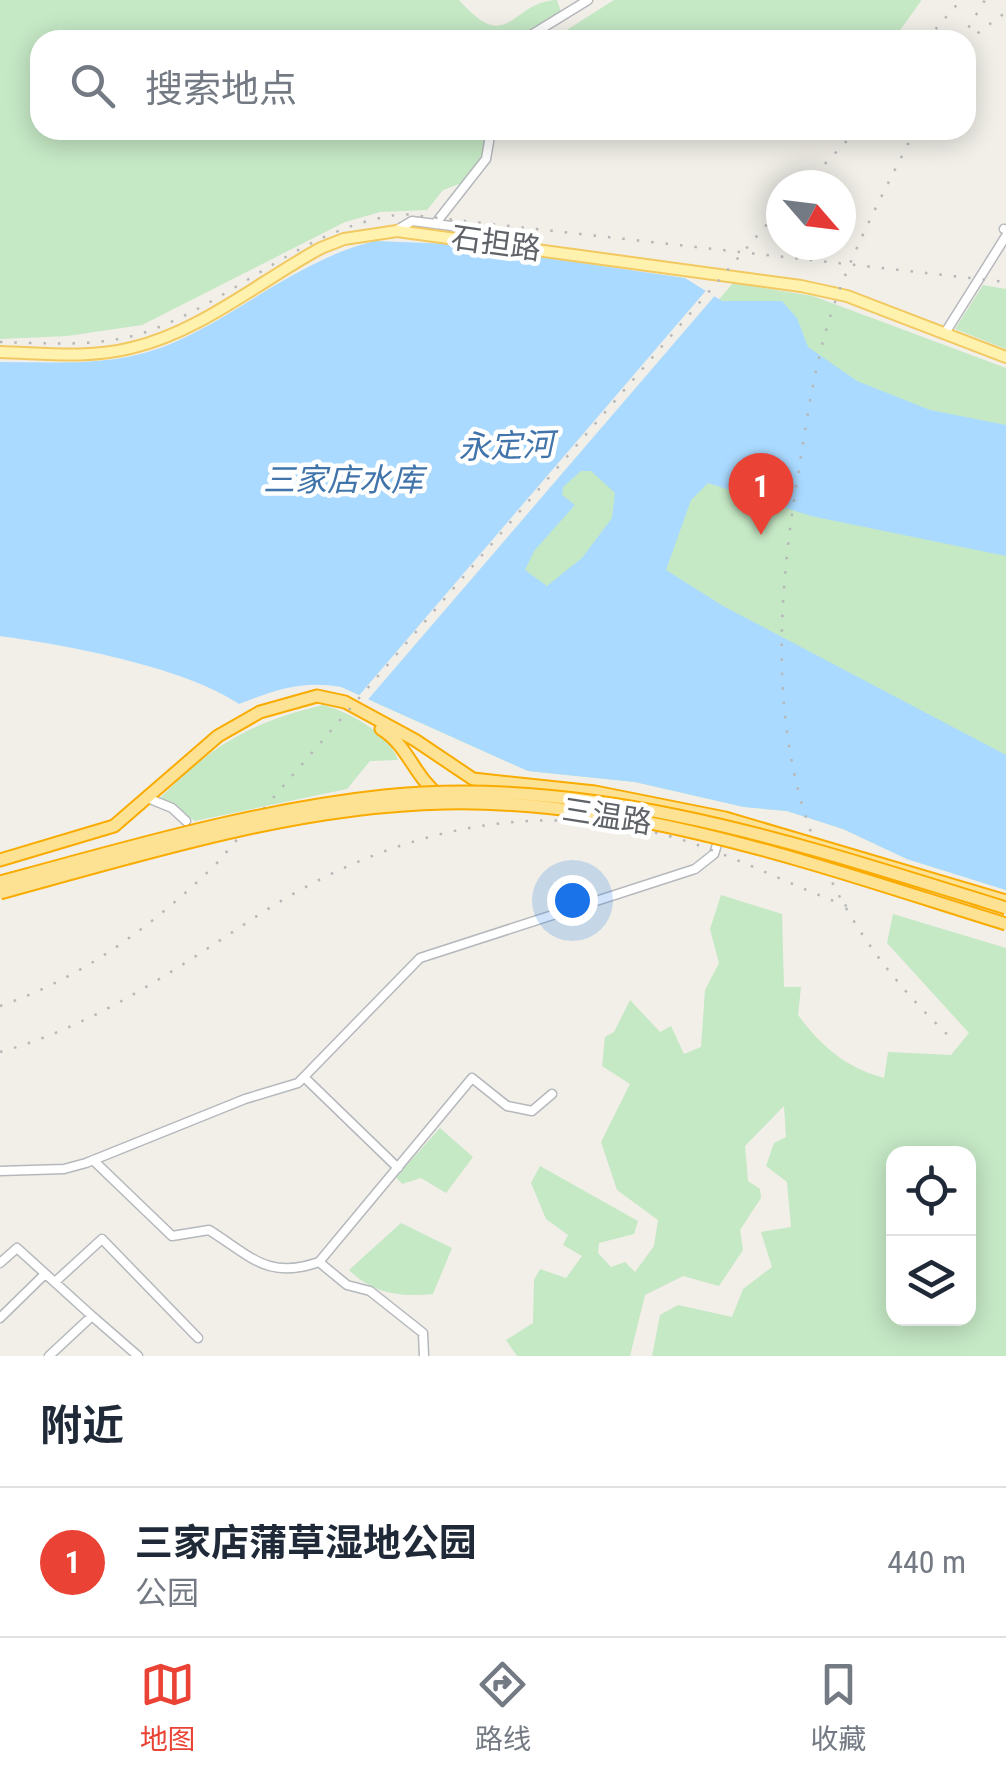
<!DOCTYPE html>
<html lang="zh">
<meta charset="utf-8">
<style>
:root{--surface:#fff;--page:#f6f6f7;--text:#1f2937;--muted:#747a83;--line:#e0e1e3;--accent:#ea4335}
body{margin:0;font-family:"Roboto Condensed","Noto Sans SC",sans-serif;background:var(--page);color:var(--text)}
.controls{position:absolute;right:30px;bottom:30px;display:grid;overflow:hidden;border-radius:20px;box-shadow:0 5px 25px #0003}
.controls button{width:90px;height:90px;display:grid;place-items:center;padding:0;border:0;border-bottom:2px solid var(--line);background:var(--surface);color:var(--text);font:50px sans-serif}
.compass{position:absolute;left:766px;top:170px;width:90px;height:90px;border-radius:50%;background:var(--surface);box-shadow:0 5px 25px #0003;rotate:118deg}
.you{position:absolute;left:572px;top:900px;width:35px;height:35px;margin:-25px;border:8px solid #fff;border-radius:50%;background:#1a73e8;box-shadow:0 0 0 15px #1a73e833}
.badge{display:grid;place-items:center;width:65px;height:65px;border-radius:50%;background:var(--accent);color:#fff;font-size:32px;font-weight:700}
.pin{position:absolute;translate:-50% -82px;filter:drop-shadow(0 2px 5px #0008)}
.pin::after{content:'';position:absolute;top:52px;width:35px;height:30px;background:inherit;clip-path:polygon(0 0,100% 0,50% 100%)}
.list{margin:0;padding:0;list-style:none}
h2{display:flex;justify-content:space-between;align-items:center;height:130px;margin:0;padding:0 40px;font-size:42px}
h2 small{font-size:32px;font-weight:400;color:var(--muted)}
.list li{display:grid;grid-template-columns:65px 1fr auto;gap:30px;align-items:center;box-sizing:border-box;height:150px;padding:0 40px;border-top:2px solid var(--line)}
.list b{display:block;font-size:38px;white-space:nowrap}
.list p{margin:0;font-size:32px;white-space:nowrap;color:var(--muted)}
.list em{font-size:32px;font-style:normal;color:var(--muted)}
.icon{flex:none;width:55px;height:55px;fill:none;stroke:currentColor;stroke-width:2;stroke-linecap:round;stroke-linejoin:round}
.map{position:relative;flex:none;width:1006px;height:1356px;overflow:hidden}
.search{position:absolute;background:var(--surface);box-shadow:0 5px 25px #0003;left:30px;right:30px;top:30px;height:110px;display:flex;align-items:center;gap:25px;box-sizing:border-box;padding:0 35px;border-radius:30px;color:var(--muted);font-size:38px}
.sheet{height:280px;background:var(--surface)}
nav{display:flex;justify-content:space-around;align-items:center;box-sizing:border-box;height:140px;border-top:2px solid var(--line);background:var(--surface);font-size:28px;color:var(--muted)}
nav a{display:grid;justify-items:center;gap:5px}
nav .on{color:var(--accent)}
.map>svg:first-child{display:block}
.green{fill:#c5e8c5;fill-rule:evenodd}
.water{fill:#aadaff;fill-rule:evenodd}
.pier{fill:#f1efe8}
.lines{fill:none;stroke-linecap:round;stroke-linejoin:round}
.minor-casing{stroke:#b5b8bc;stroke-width:11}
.major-casing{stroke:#f2c960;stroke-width:14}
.highway-casing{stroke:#f9ab00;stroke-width:15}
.minor{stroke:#fff;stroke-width:8}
.major{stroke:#fff2af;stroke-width:10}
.highway{stroke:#fde293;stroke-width:11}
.rail{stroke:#b6b7b8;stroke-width:2.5;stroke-dasharray:2.5 12;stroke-linecap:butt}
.highway-bridge-casing{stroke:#f9ab00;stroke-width:15;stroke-linecap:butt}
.highway-bridge{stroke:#fde293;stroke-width:11}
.labels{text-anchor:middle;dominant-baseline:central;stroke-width:9;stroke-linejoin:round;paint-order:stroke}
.street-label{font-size:30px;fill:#5f6368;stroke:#fff}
.water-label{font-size:32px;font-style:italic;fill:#4174aa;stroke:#fff}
</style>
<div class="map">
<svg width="1006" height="1356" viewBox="0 0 1006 1356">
<rect width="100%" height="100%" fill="#f1efe8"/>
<!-- green -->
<path class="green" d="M0,0h459c51,57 50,2 98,0l4,12 -41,28h-480v90h448l2,10 -23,41 -24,9 -16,20 -47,2 -35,10 -203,103 -75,11 -67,3z
M614,0h307v1l-28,39h-342z
M733,283l80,13 193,72v522l-99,-31 -64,-30 -56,-18 -43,-4 -109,-25 -107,-11 -154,-69z
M983,285l23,4v60l-51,-20z
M323,705c27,7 66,29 75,55l-28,1 -23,28 -152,32 -35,-23c52,-53 91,-76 163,-93z
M721,895l61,19 2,73h17l-3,28c24,32 47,52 86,63l4,-26 63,3 18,-22 -82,-90 6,-29 113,34v408h-354l8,-41 18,-10 54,12 11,-28 29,-22 -11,-35 30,-5 -4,-45 -21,-16 8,-23 12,-6 -2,-31 -39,40 3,35 12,8 1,9 -21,32 3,20 -24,36 -36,-10 -38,19 -15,61h-113l-11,-16 27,-17 1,-43 6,-11 26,9 16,-22 -19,-11 5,-10 -22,-16 -15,-36 9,-17 98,55 -4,13 -35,9 -1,10 13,14 14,-5 10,10 19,-26 4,-26 -41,-30 -16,-48 29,-58 -28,-18 3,-29 9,-5 16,-32 30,32 11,-6 13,28 17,-7 4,-57 14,-27 -9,-34zM894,1154h74v164h-74z
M440,1128l33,29 -27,36 -25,-15 -19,6 -6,-7z
M401,1223l51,25 -19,46c-33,3 -60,0 -84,-24z"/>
<!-- water -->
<path class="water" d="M375,241l76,3 234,34 37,23h60l15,17 11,29 49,34 73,29 76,15v131l-195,-40 -103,-33 -17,17 -25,70 57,36 283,149v135l-99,-31 -64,-30 -56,-18 -43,-4 -109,-25 -107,-11 -187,-84c-39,-7 -66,3 -102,17 -55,-37 -172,-59 -239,-68v-274c57,0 114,5 168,-17 72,-30 129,-85 207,-104zM581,471h10l24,22 -3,25 -30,40 -35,28 -22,-16 9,-19 41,-46 -13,-10 1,-8z"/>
<!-- pier -->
<path class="pier" d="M709,287l9,5 -353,411 -9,-4z"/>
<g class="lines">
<!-- minor casing -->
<g class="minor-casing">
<path id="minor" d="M523,40l65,-40
M435,224l51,-65 5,-29
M1004,229l2,1
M397,230l15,-9 55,7 6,11
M945,333l61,-97
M150,799l22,9 14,13
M305,1078l93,90
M93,1160l79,76 37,-6c43,27 59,50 110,32l153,-184 35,28 25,5 20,-17
M0,1171l64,-2 22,-6 159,-64 53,-16 122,-125 275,-89 19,-15 5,-16
M319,1262l28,23 23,6 53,42 1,23
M0,1263l17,-15 75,68 -43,40
M55,1282l47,-43 96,99
M92,1316l46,40
M0,1318l45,-44"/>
</g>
<!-- major casing -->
<g class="major-casing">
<path id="major" d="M0,352c43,1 88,7 131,-4 69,-16 129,-67 190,-100l23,-9 53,-8 404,55 46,10 159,61"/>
</g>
<!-- highway casing -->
<g class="highway-casing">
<path id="highway" d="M381,729c27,16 33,48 59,67
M0,860l114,-34 104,-90 42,-24 57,-16 28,6 70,38 58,39 122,13 130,26 281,83"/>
</g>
<!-- minor -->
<use href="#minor" class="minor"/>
<!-- major -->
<use href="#major" class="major"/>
<!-- highway -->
<use href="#highway" class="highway"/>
<!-- rail -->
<path class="rail" d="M926,40l35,-40
M961,40l24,-40
M966,42l40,-30
M915,130c-28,56 -59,113 -80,172 -21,60 -29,123 -39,186 -35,219 -14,391 155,550
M805,185l52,-55
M0,342c47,1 100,6 146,-10 91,-32 157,-106 257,-118l603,68
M0,1006c84,-29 154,-81 217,-143l564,-655
M0,1052c97,-27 176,-83 260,-138 130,-84 281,-121 432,-71 53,18 103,44 155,63"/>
<!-- highway-bridge casing -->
<g class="highway-bridge-casing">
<path id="highway-bridge" d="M0,882c127,-34 253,-72 384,-86 213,-22 422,50 622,112
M0,893c145,-39 294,-87 445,-90 193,-4 379,65 561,121"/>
</g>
<!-- highway-bridge -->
<use href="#highway-bridge" class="highway-bridge"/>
</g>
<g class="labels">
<!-- street labels -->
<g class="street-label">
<text transform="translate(496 243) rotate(8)">石担路</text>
<text transform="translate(607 816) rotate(9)">三温路</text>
</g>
<!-- water labels -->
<g class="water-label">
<text transform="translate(506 446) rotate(-2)">永定河</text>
<text x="343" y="480">三家店水库</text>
</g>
</g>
</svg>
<div class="controls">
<button><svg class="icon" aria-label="locate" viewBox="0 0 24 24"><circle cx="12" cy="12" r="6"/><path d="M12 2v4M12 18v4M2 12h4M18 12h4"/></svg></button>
<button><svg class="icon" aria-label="layers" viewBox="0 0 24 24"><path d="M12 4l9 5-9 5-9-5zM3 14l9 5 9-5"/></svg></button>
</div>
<svg class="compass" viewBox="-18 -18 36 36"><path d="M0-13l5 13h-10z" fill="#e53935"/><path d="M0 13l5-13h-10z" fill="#747a83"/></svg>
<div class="you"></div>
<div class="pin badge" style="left:761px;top:535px">1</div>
<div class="search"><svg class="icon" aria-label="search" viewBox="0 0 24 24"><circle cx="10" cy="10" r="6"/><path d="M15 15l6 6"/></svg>搜索地点</div>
</div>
<section class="sheet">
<h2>附近<small></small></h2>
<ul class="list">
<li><span class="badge">1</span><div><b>三家店蒲草湿地公园</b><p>公园</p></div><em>440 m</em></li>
</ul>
</section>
<nav>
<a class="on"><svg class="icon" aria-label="map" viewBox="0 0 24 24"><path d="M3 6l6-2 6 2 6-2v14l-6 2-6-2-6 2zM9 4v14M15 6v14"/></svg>地图</a>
<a><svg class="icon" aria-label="directions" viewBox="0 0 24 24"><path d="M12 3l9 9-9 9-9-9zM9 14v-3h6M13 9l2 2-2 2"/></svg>路线</a>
<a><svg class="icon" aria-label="saved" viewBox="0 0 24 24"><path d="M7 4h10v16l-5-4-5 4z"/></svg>收藏</a>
</nav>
